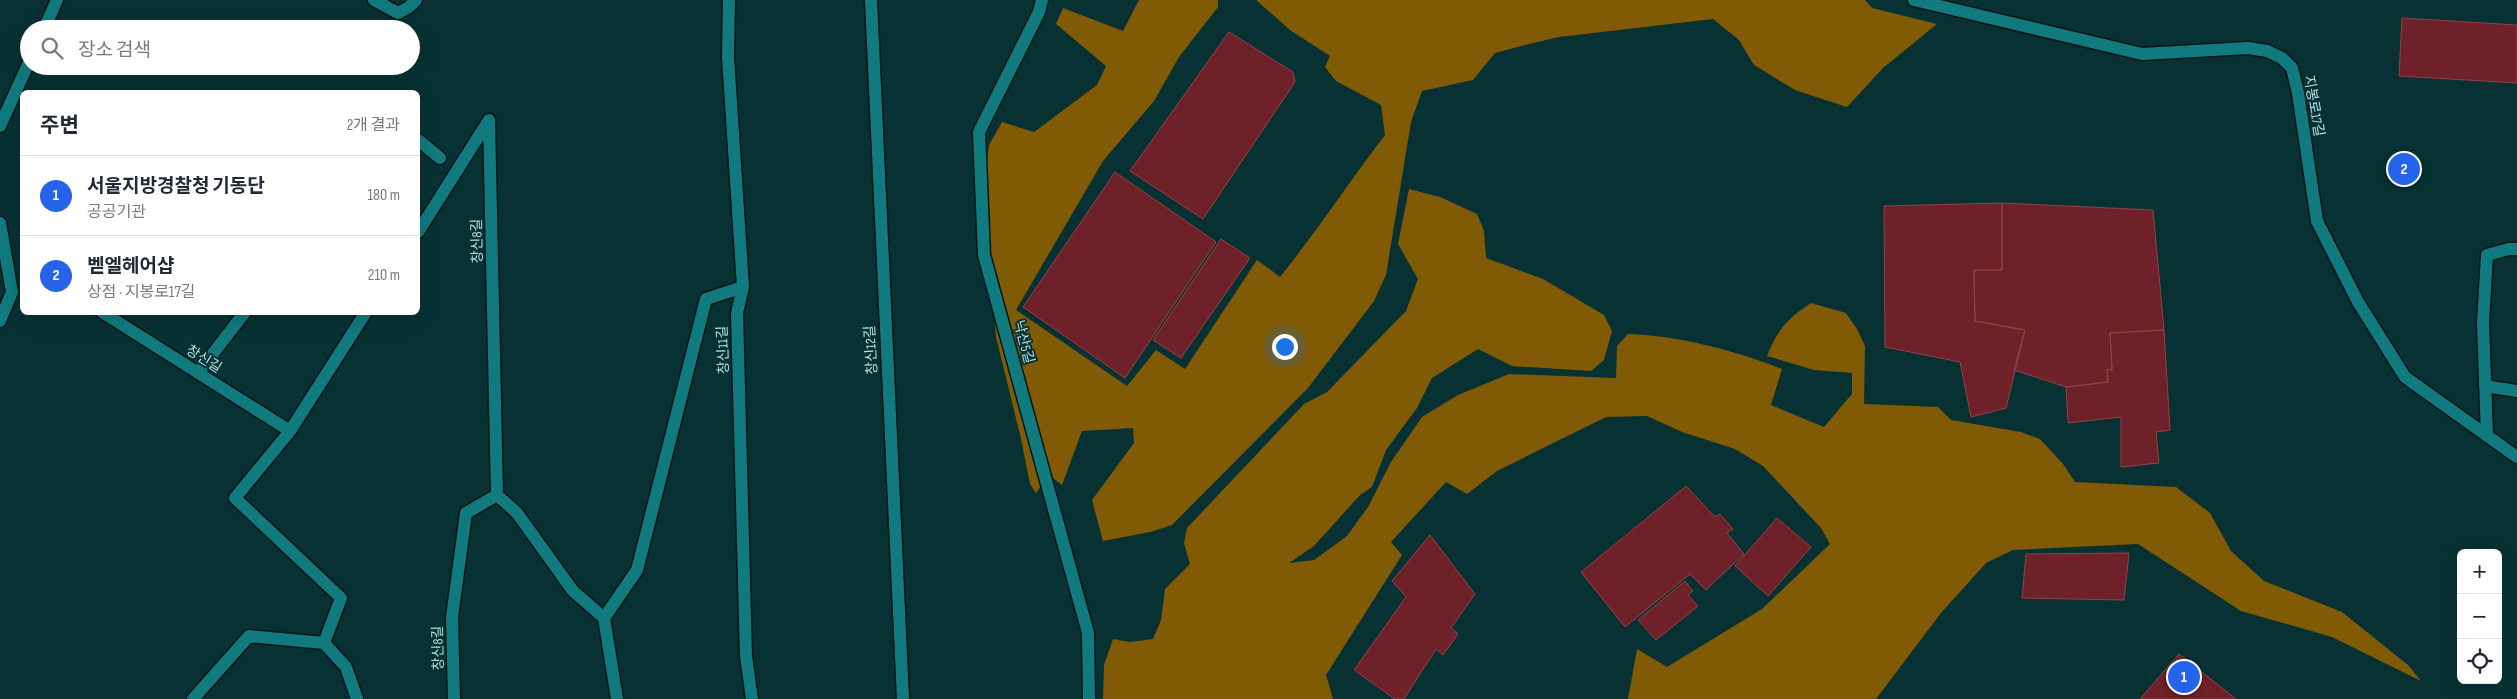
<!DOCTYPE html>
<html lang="ko">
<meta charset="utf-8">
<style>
:root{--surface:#fff;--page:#f2f2f3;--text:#1f2937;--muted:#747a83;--line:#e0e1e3;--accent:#2563eb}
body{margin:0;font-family:"Sofia Sans Condensed","Noto Sans KR",sans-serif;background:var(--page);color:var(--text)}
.controls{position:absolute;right:15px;bottom:15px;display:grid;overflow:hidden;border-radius:8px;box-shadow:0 5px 20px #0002}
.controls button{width:45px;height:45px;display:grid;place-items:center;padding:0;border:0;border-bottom:1px solid var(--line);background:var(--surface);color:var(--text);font:25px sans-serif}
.you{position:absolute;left:1284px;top:346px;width:18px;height:18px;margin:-12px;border:4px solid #fff;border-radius:50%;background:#1a73e8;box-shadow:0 0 0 8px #1a73e833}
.badge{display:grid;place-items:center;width:32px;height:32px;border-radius:50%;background:var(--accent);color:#fff;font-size:16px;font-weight:700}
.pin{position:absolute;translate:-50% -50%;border:2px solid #fff;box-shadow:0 1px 5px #0006}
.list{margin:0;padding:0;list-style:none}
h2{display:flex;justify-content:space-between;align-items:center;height:65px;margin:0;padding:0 20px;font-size:21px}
h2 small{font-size:16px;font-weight:400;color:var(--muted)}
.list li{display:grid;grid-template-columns:32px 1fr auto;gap:15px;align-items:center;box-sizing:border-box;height:80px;padding:0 20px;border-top:1px solid var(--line)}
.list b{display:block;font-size:19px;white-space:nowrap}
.list p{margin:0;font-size:16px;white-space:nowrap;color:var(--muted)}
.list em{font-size:16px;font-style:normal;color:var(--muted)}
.icon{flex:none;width:28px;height:28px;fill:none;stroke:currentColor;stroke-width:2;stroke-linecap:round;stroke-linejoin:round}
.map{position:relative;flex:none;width:2517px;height:699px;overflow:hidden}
.search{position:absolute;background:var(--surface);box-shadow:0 5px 20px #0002;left:20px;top:20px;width:400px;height:55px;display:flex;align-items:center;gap:12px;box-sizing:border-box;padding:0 18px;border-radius:28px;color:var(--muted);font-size:19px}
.panel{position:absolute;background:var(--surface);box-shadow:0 5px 20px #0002;left:20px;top:90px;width:400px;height:225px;border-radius:8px}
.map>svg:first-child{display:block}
.forest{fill:#805a05}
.building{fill:#6e2128;stroke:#924246}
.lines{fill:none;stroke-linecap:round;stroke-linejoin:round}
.street-casing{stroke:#071617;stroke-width:15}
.street{stroke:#107a7e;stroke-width:12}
.labels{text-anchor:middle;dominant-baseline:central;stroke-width:4;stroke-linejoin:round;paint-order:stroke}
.street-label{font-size:14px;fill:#ade2e4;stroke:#083133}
</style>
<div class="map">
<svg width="2517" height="699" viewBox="0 0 2517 699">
<rect width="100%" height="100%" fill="#083133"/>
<!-- forest -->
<path class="forest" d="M1139,0h79v7l-39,50 -25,44 -51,60 -87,149 111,76 29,-36 29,19 72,-109 23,17c37,-46 69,-95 105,-142l-4,-30 -45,-24 -11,-14 5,-11 -40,-26 -34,-30h609l7,8 65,16 -54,44 -36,39 -52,-17 -41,-25 -15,-25 -26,-21 -154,18 -30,7 -34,9 -22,27 -51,11 -11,31 -25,153 -12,26 -66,87 -136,137 -22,7 -47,9 -11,-41 42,-57 -1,-15 -51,3 -20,54 -13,-10 -13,18 -6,-9 -9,-45 -25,-102 -11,-158 4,-34 13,-23 32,10 63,-47 9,-19 -50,-42 7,-16 60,23z
M1409,189l31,8 37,17 7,17 2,27 57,21 61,36 8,16 -8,29 -13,11 -79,-5 -34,-17 -46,29 -15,30 -31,42 -14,37 -12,8 -46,51 -25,17 25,-3 33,-24 21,-29 23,-45 31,-45 36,-22 51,-21 107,4 1,-32 11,-12c53,2 105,16 154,35l-11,36 53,22 28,-33v-21l-38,-3 -47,-14c10,-26 21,-38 44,-53l35,10 11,16 8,17 -1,58 74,3 13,13 70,12 19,7 23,25 12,18 101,5 34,26 21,38 33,30 78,31 66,53 13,16 -89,-44 -91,-26 -103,-67 -125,6 -27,13 -45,50 -65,86h-248l9,-50 30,18 95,-58 68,-65 -9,-16 -58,-62 -28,-17 -53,-17 -35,-16 -41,1 -109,54 -30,23 -21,-12 -55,60 11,13 -76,120 7,24h-230l1,-34 9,-26 17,3 23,-3 8,-19 4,-31 25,-25 -6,-21 3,-15 117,-124 23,-12 79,-81 12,-32 -20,-35z"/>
<!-- building -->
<path class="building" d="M2402,18l115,7v58l-118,-7z
M1229,32l64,40 2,10 -92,137 -73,-48z
M1115,172l101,70 -91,136 -102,-71z
M2002,203v67h-28l1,51 50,9 -19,78 -35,9 -11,-55 -75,-15 -1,-141z
M2002,203l151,7 11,120 -54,3 2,37 -5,-1 1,13 -42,5 -52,-17 11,-40 -50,-9 -1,-51h28z
M1221,239l29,19 -69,100 -28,-18z
M2164,330l6,100 -14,2 3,31 -38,4v-50l-53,6 -2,-36 42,-5 -1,-13 5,1 -2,-37z
M1686,486l29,31 5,-3 13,15 -6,4 17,21 -38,36 -16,-16 -65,53 -44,-55z
M1777,518l34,29 -43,49 -33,-30z
M1430,535l45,59 -24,34 7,6 -15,21 -7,-6 -32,50h-9l-41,-29 52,-73 -14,-16z
M2129,553l-5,47 -102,-2 4,-44z
M1685,581l8,10 -5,4 10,11 -42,34 -18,-20z
M2179,654l57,45h-96z"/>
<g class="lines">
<!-- street casing -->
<g class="street-casing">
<path id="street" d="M374,0l24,13 11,-6 7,-7
M729,0l-1,57 15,230 -6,26 9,343 6,43
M871,0l32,699
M1042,0l-3,12 -60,120 5,123 104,378 1,66
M1914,0l228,54 106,-6 19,3 15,7 10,10 6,25 19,128 41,81 47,75 112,80
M44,29l13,-29
M489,120l8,375
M0,126l29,-64
M418,140l22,18
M0,223l12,69 -12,29
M418,232l71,-112
M102,312l188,119
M198,373l47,-61
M2485,386l32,5
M2487,436l-4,-113 4,-68 22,-6h8
M604,618l13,81
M324,643l17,-45 -106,-100 55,-67 76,-119
M193,699l56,-63 75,7 22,24 11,32
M454,699l-2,-82 14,-104 31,-18 20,18 56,78 31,27 33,-48 69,-271 37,-12"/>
</g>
<!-- street -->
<use href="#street" class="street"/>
</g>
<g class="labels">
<!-- street labels -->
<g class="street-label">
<text transform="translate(2314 106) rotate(80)">지봉로17길</text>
<text transform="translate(477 241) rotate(-91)">창신8길</text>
<text transform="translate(1024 342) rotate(75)">낙산5길</text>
<text transform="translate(723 350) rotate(-92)">창신11길</text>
<text transform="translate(871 350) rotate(-93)">창신12길</text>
<text transform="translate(204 359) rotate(32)">창신길</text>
<text transform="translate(438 648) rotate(-91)">창신8길</text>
</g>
</g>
</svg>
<div class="controls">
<button>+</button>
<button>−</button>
<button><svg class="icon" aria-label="locate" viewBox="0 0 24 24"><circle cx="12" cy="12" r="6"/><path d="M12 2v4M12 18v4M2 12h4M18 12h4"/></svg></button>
</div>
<div class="you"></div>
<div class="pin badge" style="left:2184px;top:677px">1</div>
<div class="pin badge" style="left:2404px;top:169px">2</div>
<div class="search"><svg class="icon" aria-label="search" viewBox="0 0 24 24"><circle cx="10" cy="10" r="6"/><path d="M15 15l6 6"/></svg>장소 검색</div>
<section class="panel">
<h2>주변<small>2개 결과</small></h2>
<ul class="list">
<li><span class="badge">1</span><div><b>서울지방경찰청 기동단</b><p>공공기관</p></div><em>180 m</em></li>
<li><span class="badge">2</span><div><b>벧엘헤어샵</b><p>상점 · 지봉로17길</p></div><em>210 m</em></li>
</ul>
</section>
</div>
